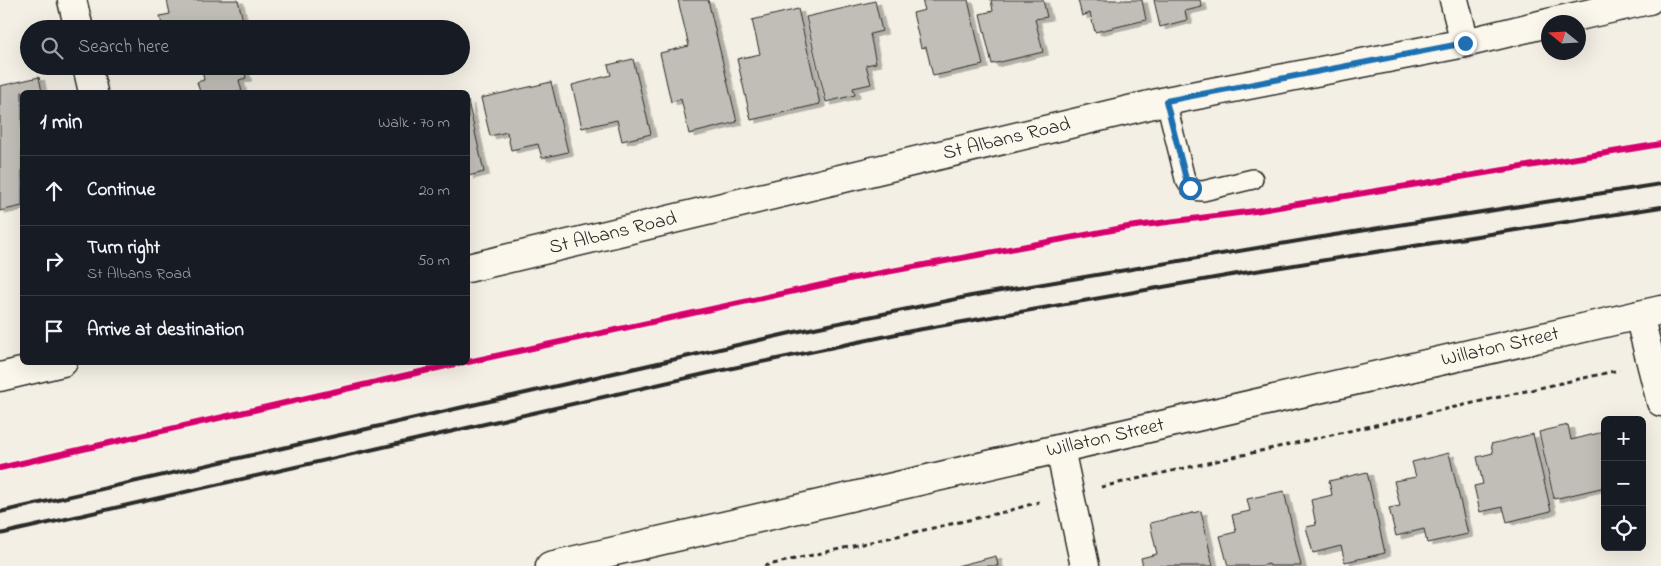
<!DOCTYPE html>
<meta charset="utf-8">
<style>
:root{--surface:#171b24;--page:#242831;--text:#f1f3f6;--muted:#9ea1a6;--line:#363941}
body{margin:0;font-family:"Indie Flower",sans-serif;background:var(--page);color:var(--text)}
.controls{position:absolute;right:15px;bottom:15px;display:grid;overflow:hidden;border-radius:8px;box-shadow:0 5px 20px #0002}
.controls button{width:45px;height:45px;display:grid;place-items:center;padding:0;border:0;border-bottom:1px solid var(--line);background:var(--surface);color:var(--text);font:25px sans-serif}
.compass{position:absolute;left:1541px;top:15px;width:45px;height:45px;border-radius:50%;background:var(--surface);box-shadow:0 5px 20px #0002;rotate:288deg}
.stop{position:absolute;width:15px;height:15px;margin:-11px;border:4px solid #1f6fb2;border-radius:50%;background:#fff}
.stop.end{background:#1f6fb2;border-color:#fff;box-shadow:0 1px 5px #0008}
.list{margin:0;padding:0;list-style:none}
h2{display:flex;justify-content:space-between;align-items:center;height:65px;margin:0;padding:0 20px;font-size:21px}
h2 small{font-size:16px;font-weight:400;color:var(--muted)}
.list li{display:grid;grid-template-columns:32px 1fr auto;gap:15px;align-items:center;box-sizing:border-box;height:70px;padding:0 20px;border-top:1px solid var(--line)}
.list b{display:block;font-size:19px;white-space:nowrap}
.list p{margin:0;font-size:16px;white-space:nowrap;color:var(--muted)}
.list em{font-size:16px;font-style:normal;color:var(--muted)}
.icon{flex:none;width:28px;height:28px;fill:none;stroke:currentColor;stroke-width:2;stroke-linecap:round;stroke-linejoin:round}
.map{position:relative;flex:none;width:1661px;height:566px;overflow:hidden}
.search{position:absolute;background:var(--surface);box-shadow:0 5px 20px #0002;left:20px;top:20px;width:450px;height:55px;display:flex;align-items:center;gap:12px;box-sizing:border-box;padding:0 18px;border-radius:28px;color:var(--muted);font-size:19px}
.panel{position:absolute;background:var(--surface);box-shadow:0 5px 20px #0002;left:20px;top:90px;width:450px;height:275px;border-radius:8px}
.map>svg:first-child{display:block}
.building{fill:#c0beb6;stroke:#2b2b2b;filter:url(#shadow)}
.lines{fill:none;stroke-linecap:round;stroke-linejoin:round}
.lane-casing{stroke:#2b2b2b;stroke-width:22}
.street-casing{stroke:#2b2b2b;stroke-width:31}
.secondary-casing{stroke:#2b2b2b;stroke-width:31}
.path{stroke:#2b2b2b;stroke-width:3;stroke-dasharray:5 4;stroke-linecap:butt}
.lane{stroke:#fbf7ec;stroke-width:19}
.street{stroke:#fbf7ec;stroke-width:28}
.secondary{stroke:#fbf7ec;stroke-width:28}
.rail{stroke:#2b2b2b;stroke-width:4}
.cycleway-casing{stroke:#fbf7ec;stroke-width:9}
.cycleway{stroke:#d6006c;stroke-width:6}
.route{stroke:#1f6fb2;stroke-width:6}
.labels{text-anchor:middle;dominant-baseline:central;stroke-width:4;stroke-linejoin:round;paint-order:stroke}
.street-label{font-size:20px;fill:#2b2b2b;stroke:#fbf7ec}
</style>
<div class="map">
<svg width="1661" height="566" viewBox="0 0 1661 566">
<defs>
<filter id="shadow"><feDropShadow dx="5.5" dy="3" stdDeviation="0" flood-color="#0004"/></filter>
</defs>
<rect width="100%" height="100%" fill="#f3efe4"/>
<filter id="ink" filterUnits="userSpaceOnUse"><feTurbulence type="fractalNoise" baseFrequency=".02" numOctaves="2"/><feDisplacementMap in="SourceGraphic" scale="10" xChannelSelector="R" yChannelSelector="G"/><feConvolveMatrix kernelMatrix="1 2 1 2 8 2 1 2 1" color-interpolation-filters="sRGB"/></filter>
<g filter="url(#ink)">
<!-- building -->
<path class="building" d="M167,0h71l7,29h-82l-3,-13 10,-2z
M678,0h30l29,122 -48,12 -8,-35 -10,3 -11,-49 29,-7z
M922,0h46l15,65 -50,11 -7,-29 -5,1 -8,-35 12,-3z
M991,0h52l4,17 -12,2 8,33 -51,12 -12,-50 13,-3z
M1078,0h64l4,20 -51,12 -5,-19 -8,3z
M1154,0h46l2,7 -17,4 2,9 -27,7z
M875,1l7,30 -12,3 6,29 -10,2 5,19 -18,4 2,7 -29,7 -20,-85z
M798,9l22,95 -69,16 -14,-61 23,-5 -8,-34z
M633,59l18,75 -29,7 -5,-21 -35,8 -10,-43 39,-10 -3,-10z
M201,66h42l3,12 -7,2 3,12h-42l-3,-10 7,-2z
M39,77l3,15h-20v114l-22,5v-125z
M551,82l17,70 -26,6 -4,-14 -27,6 -4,-18 -17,4 -9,-38z
M468,101l16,71 -16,4z
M1568,425l3,15 32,-8 2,6v49l-51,12 -15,-67z
M1533,434l18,77 -44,11 -4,-15 -23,5 -6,-26 9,-2 -6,-27 16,-4 -2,-9z
M1449,453l19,81 -41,9 -3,-14 -28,7 -7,-28 11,-2 -6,-25 22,-4 -4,-15z
M1367,472l18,81 -40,9 -4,-16 -28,7 -7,-26 10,-2 -5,-25 21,-5 -3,-14z
M1284,491l17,75h-31l-1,-2 -9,2h-32l-8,-30 16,-4 -4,-17 18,-4 -3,-12z
M1201,511l12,55h-70l-2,-8 16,-4 -7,-31z
M996,556l2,10h-41z"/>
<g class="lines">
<!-- lane casing -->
<g class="lane-casing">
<path id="lane" d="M1166,101l19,78c5,9 7,12 18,12l50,-12"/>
</g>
<!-- street casing -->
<g class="street-casing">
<path id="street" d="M72,0l7,29
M1454,0l11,43
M87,66l6,26
M1639,315l22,87
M1060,449l25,117"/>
</g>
<!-- secondary casing -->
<g class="secondary-casing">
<g id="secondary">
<path d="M1552,22l97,-22"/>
<path id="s1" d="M468,268l698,-167 299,-58 83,-20"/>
<path d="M0,377l63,-15"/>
<path id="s2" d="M550,566l1111,-256"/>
</g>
</g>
<!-- path -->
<path class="path" d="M1101,487l518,-117
M764,566l240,-54 35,-10"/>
<!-- lane -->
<use href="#lane" class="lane"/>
<!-- street -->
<use href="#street" class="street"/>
<!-- secondary -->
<use href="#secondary" class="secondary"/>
<!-- rail -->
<path class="rail" d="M0,512l795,-180 176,-36 357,-60 333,-52
M0,534l709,-161 202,-42 332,-58 418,-66"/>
<!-- cycleway casing -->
<g class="cycleway-casing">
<path id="cycleway" d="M468,362l386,-84 274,-51 127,-16 406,-67
M0,468l464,-106"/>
</g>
<!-- cycleway -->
<use href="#cycleway" class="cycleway"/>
</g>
</g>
<g class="lines" filter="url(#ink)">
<!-- route -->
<path class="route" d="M1190,188l-4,-9 -20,-78 299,-58"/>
</g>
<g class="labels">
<!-- street labels -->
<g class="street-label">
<text stroke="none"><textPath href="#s1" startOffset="554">St Albans Road</textPath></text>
<text stroke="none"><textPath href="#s1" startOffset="149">St Albans Road</textPath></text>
<text stroke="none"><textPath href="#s2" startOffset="975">Willaton Street</textPath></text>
<text stroke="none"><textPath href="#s2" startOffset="570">Willaton Street</textPath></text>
</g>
</g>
</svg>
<div class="controls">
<button>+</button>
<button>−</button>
<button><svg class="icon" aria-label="locate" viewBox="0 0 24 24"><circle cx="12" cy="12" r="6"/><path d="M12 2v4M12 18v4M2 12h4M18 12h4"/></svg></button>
</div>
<svg class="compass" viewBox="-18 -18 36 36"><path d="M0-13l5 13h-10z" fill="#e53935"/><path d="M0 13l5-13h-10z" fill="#9ea1a6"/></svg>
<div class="stop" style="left:1190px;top:188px"></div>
<div class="stop end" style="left:1465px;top:43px"></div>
<div class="search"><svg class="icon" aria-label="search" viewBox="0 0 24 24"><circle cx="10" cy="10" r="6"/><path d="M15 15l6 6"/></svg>Search here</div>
<section class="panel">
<h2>1 min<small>Walk · 70 m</small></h2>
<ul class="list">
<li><svg class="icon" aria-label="ahead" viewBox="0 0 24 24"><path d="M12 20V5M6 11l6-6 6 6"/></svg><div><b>Continue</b></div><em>20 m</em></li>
<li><svg class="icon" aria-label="right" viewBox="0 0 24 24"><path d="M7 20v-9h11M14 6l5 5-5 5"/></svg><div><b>Turn right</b><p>St Albans Road</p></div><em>50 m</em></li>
<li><svg class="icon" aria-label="arrive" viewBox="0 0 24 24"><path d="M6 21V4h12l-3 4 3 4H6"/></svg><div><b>Arrive at destination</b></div></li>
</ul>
</section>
</div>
